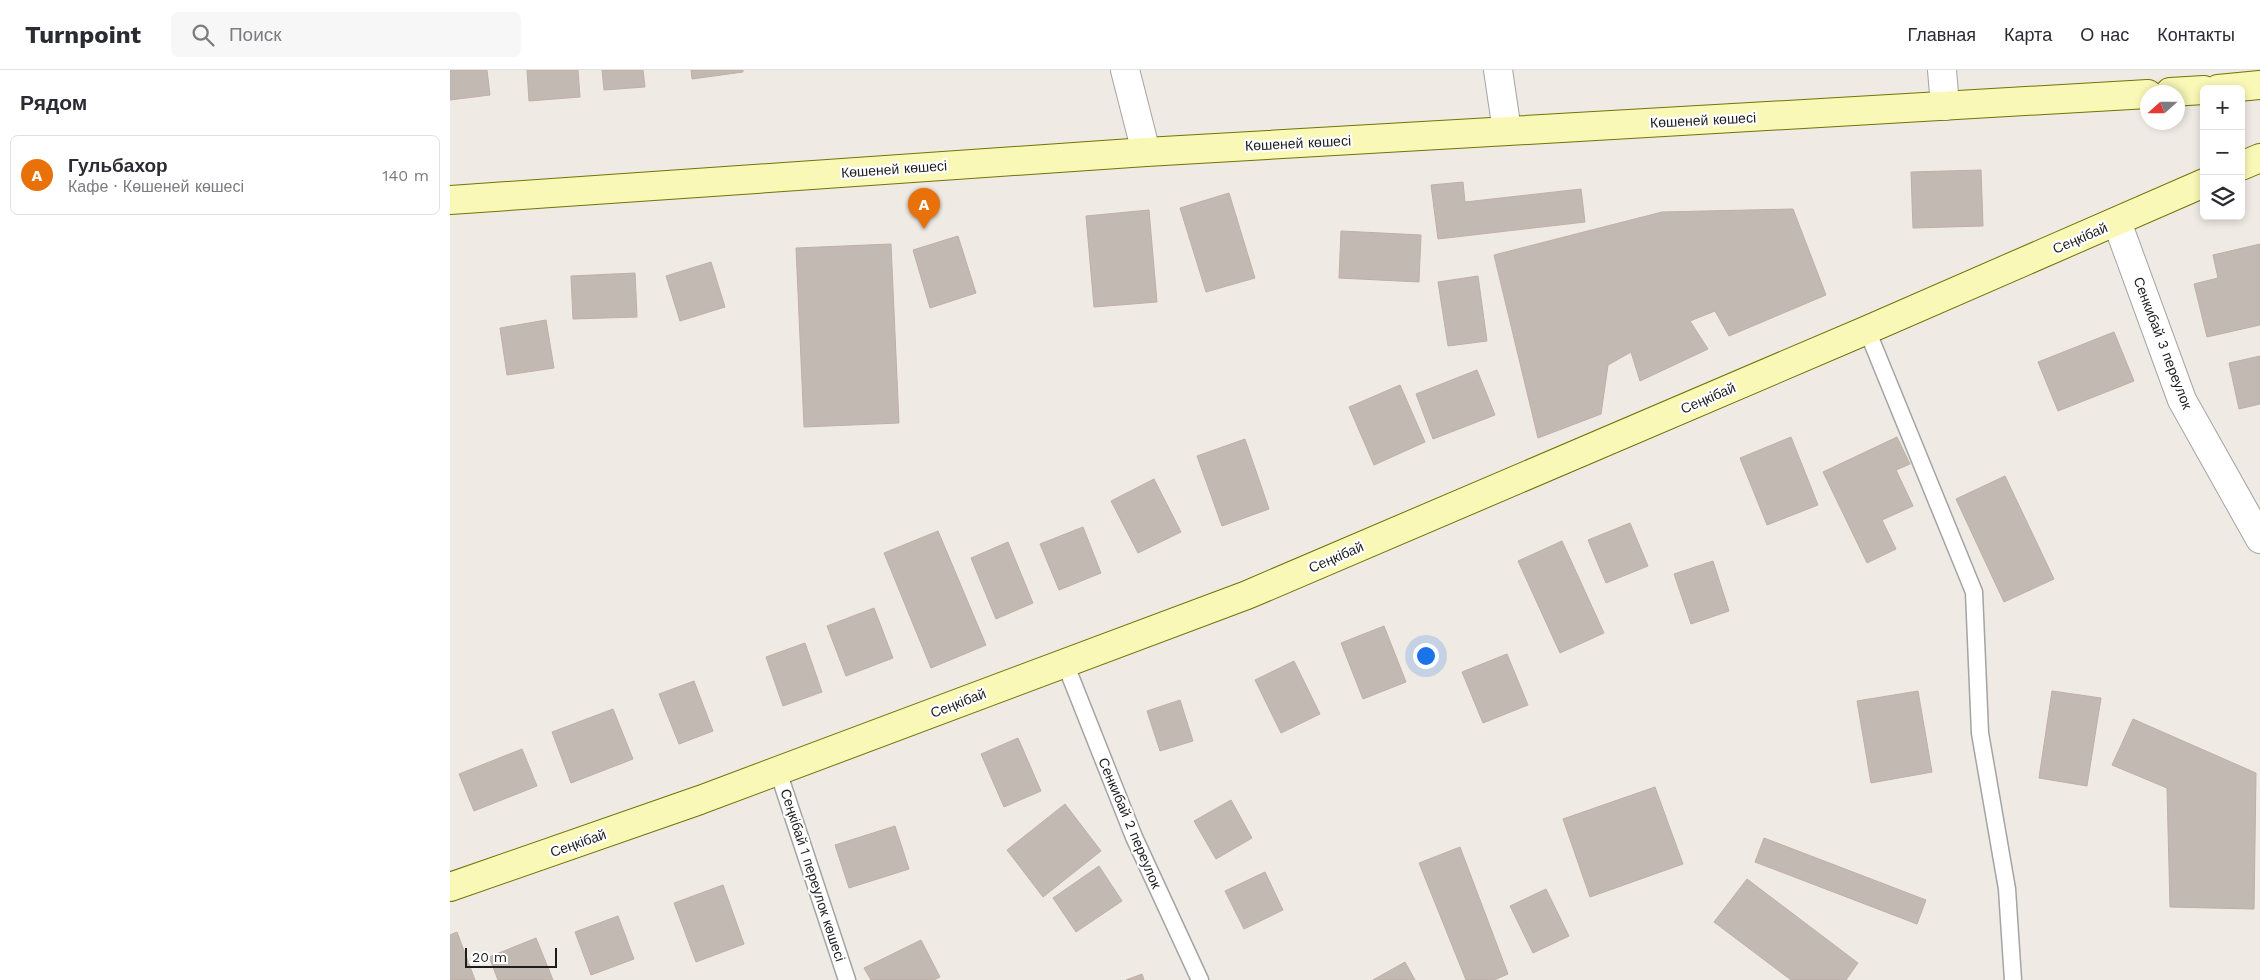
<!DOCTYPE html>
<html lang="ru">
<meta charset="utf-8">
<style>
:root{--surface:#fff;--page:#f7f7f7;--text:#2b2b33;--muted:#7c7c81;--line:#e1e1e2;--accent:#cb000f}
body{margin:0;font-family:"Work Sans",sans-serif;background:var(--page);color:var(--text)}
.controls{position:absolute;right:15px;top:15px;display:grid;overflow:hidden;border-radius:8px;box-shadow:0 2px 8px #0003}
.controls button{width:45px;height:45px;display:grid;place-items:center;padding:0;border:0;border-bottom:1px solid var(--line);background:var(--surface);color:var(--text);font:25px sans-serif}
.compass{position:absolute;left:1690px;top:15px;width:45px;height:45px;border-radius:50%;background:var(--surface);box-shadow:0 2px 8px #0003;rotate:249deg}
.scale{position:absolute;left:15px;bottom:12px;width:92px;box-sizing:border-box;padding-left:5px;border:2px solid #1d1d1d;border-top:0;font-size:14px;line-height:18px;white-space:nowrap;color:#1d1d1d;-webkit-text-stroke:4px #fff;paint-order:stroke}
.you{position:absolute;left:975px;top:585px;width:18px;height:18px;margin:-12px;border:4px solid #fff;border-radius:50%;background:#1a73e8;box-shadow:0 0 0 8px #1a73e833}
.badge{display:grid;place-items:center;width:32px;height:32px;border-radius:50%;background:var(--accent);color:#fff;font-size:16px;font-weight:700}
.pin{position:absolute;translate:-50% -41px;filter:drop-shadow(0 1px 2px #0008)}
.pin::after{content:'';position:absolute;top:26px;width:18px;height:15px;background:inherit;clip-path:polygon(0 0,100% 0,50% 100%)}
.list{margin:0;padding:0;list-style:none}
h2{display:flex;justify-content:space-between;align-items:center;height:65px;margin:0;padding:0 20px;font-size:21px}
h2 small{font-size:16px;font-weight:400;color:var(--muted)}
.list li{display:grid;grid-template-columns:32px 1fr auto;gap:15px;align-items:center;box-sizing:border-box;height:80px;margin:0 10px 10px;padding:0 10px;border:1px solid var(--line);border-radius:8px}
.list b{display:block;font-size:19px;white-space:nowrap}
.list p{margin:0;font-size:16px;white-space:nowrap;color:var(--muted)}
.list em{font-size:16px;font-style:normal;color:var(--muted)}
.icon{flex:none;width:28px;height:28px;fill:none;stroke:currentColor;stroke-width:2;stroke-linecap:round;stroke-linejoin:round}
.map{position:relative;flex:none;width:1810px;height:910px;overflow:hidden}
header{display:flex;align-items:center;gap:30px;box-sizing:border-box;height:70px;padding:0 25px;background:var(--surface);border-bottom:1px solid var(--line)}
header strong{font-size:24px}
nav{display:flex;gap:28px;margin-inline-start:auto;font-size:18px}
.search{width:350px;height:45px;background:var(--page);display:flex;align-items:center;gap:12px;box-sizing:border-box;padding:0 18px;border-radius:8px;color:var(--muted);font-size:19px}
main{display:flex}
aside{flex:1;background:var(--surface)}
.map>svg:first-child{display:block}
.building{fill:#c3b9b3;stroke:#c0afa6}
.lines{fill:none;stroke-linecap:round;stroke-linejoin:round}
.lane-casing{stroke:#a4a4a4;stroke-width:19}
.street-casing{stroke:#a4a4a4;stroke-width:30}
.secondary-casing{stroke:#707404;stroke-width:30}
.lane{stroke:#fff;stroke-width:16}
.street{stroke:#fff;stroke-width:28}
.secondary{stroke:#f9f8b6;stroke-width:28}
.labels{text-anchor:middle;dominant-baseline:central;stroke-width:4.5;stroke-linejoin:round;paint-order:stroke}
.street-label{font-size:14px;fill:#1d1d1d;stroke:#fff}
</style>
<header>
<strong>Turnpoint</strong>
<div class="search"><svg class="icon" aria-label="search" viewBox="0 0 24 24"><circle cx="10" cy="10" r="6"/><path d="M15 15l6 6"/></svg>Поиск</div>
<nav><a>Главная</a><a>Карта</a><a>О нас</a><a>Контакты</a></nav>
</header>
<main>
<aside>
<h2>Рядом<small></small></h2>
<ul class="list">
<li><span class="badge" style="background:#e8710a">A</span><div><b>Гульбахор</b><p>Кафе · Көшеней көшесі</p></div><em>140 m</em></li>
</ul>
</aside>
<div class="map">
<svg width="1810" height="910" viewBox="0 0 1810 910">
<rect width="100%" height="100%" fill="#efeae3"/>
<!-- building -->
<path class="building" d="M0,0h37l3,25 -40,5z
M77,0h51l2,27 -51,4z
M152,0h41l2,17 -41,3z
M241,0h52v2l-51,7z
M1531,100l2,56 -70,2 -2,-56z
M1013,112l2,20 116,-13 4,33 -147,17 -7,-54z
M779,123l26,85 -49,14 -26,-84z
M1343,139l33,86 -97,41 -14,-25 -25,10 18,28 -68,32 -9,-29 -23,13 -7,49 -63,24 -44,-183 168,-43z
M699,140l8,92 -63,5 -8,-91z
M891,161l80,4 -2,47 -80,-4z
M508,166l18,57 -46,15 -17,-58z
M441,174l8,179 -95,4 -8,-179z
M1810,174v81l-53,12 -13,-53 24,-6 -5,-23z
M261,192l14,45 -45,14 -14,-45z
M185,203l2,44 -64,2 -2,-43z
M1028,206l9,65 -39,5 -10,-64z
M96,250l8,48 -47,7 -7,-47z
M1664,262l20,49 -76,30 -20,-49z
M1810,286v48l-21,5 -10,-46z
M1027,300l18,45 -62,24 -17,-45z
M950,315l25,57 -51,23 -25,-58z
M1341,367l27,68 -51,20 -27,-67z
M1447,367l13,27 -14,6 17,36 -31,14 14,29 -29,14 -44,-91z
M795,369l24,70 -47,17 -25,-70z
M1555,406l49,103 -50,23 -48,-103z
M704,409l27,53 -43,21 -27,-52z
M1180,453l18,43 -42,17 -18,-43z
M633,457l18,46 -42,17 -19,-46z
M488,461l48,114 -55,23 -47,-115z
M1112,471l42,92 -44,20 -42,-92z
M558,472l25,61 -37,16 -25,-61z
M1263,491l16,50 -38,13 -17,-50z
M424,538l19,50 -47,18 -19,-50z
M934,556l22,56 -43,17 -22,-56z
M355,573l17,49 -39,14 -17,-49z
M1057,584l21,51 -45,18 -21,-51z
M844,591l26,53 -39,19 -26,-53z
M244,611l19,50 -34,13 -20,-50z
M1468,621l14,81 -61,11 -14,-82z
M1602,621l49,7 -14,88 -48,-8z
M730,630l13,41 -33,10 -13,-40z
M163,639l20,50 -62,24 -19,-51z
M1683,649l123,54 -2,136 -84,-2 -3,-119 -55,-23z
M568,668l23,53 -37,16 -23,-53z
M72,679l15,37 -63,25 -15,-37z
M1205,717l28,77 -93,33 -27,-78z
M781,730l21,38 -36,21 -22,-38z
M615,734l36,47 -58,46 -36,-47z
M445,756l14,43 -60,19 -14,-43z
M1314,768l162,62 -9,24 -162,-62z
M1010,777l48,127 -14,6h-28l-47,-117z
M649,796l23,35 -46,31 -23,-34z
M815,802l18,38 -39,19 -19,-38z
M1297,809l111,84 -12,17h-55l-77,-58z
M273,815l21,59 -48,18 -22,-59z
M1096,819l23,47 -36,17 -23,-47z
M168,846l16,43 -43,16 -16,-43z
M7,862l18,48h-25v-45z
M86,868l17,42h-55l-9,-23z
M471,870l19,37 -6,3h-63l-7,-12z
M955,892l10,18h-42z
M692,904l2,6h-18z"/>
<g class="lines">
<!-- lane casing -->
<g class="lane-casing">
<path id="lane" d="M1417,260l107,262 6,141 27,156 6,91
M615,593l69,174 66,143
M328,701l69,209"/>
</g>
<!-- street casing -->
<g class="street-casing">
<path id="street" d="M675,0l21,82
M1048,0l9,61
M1492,0l3,36
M1667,152l65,178 78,139"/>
</g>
<!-- secondary casing -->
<g class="secondary-casing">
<path id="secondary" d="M1768,19l42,-4
M1720,22l34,-2
M1791,96l19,-8
M0,130l696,-48 1002,-58
M0,817l250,-87 547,-205 620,-265 337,-147"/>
</g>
<!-- lane -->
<use href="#lane" class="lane"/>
<!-- street -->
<use href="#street" class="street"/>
<!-- secondary -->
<use href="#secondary" class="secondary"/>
</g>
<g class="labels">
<!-- street labels -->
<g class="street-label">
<text transform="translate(1253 50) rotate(-3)">Көшеней көшесі</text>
<text transform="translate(848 73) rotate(-3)">Көшеней көшесі</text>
<text transform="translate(444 99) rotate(-4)">Көшеней көшесі</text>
<text transform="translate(1630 168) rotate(-23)">Сеңкібай</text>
<text transform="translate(1713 273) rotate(69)">Сенкибай 3 переулок</text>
<text transform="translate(1258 328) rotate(-23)">Сеңкібай</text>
<text transform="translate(886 487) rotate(-23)">Сеңкібай</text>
<text transform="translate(508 633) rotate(-21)">Сеңкібай</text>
<text transform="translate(680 753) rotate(67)">Сенкибай 2 переулок</text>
<text transform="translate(128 773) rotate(-19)">Сеңкібай</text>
<text transform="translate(363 805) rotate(72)">Сеңкібай 1 переулок көшесі</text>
</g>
</g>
</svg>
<div class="controls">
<button>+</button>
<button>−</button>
<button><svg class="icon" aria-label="layers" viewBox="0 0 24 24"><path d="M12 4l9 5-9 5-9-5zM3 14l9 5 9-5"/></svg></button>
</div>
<svg class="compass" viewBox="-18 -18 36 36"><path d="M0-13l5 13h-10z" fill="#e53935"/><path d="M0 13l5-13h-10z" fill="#7c7c81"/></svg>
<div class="scale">20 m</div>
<div class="you"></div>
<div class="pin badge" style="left:474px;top:159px;background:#e8710a">A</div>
</div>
</main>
